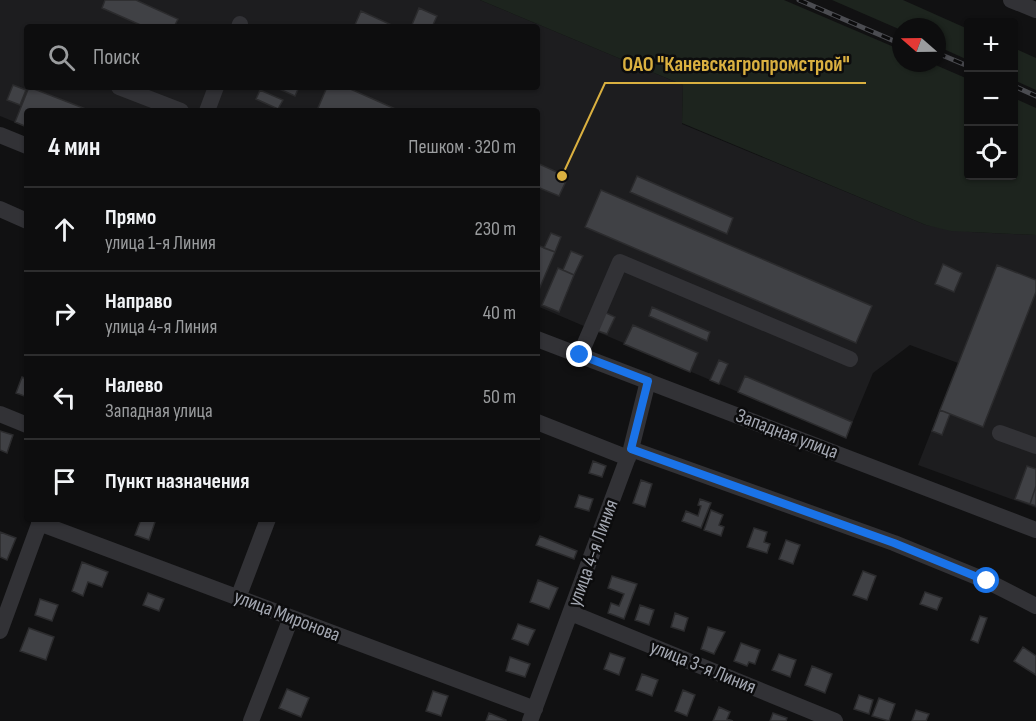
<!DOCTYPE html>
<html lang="ru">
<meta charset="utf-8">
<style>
:root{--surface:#0d0d0e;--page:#161617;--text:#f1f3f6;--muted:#9a9c9e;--line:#2d2d2e}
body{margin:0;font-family:"Sofia Sans Condensed",sans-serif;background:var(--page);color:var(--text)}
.controls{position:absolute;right:18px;top:18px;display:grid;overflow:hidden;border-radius:6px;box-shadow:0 2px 4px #0004}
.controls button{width:54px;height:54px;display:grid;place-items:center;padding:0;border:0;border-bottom:2px solid var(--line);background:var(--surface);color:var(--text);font:30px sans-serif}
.compass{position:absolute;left:892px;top:18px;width:54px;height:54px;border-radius:50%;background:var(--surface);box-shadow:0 2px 4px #0004;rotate:290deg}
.stop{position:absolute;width:18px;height:18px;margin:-14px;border:4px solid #1a73e8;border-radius:50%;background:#fff}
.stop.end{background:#1a73e8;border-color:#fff;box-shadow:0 2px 6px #0008}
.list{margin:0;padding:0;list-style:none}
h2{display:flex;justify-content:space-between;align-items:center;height:78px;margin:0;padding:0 24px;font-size:26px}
h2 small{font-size:20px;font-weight:400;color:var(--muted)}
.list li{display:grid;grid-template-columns:39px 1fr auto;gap:18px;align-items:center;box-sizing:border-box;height:84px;padding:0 24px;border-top:2px solid var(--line)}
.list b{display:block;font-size:22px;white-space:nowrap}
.list p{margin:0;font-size:20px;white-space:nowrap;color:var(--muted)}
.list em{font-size:20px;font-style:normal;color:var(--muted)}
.icon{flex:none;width:33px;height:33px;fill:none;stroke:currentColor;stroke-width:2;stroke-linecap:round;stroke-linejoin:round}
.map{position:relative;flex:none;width:1036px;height:721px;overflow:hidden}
.search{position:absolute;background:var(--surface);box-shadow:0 2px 4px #0004;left:24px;top:24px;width:516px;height:66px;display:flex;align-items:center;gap:15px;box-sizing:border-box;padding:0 21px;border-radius:6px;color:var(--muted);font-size:22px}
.panel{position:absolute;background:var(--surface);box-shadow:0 2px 4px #0004;left:24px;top:108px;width:516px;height:414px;border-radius:6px}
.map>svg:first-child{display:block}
.built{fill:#1d1d1f;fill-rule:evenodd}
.green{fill:#1d241e}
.building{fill:#404145;stroke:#2b2b2d;stroke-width:1.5}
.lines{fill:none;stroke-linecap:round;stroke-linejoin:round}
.minor{stroke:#323236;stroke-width:16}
.rail-casing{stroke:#4b4c51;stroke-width:5}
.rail{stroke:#0c0c0d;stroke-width:3;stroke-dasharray:9;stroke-linecap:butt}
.route{stroke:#1a73e8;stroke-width:8}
.labels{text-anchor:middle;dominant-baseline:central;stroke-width:5;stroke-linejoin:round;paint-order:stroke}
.street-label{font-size:20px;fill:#a3a7b1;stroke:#0c0c0d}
.leader{fill:none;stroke:#dab040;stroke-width:2}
.callout-dot{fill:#dab040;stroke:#0c0c0d;stroke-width:2}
.callout-label{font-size:21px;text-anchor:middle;font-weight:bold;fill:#dab040;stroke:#0c0c0d;stroke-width:5;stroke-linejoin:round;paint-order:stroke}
</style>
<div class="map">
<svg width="1036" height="721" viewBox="0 0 1036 721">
<rect width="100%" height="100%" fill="#111112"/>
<!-- built -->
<path class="built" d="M0,0h480l203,85 -1,39 244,101 46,7 64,3v273l-118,-43 40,-102 -48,-18 -37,28 -27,65 -309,-132v-195h-510v16l-27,-11zM27,27h510v60h-510z"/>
<!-- green -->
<path class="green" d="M480,0h304l117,50v13h30l37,16v97h46v-78l22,10v127l-85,-4 -25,-6 -244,-102 1,-38z
M832,0h71l65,29v31l-31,-14v-19h-36v3z
M1014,48l22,10v32l-22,-10z"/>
<!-- building -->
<path class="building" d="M105,0h31l42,19 -4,8h-29l-43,-19z
M419,8l18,8 -5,11h-21z
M361,11l35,16h-42z
M13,85l13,5 -6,15 -13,-5z
M29,87l62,24h-64v16l-12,-5z
M275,87h24l-4,9z
M327,87h19l54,24h-76l-6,-3z
M260,90l23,10 -5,9 -22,-10z
M537,163l31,14 -9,19 -22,-9z
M637,176l96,42 -6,16 -97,-42z
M601,190l271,116 -16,37 -271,-116z
M551,233l10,4 -6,15 -11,-4z
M537,245l18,7 -17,40 -1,-1z
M571,251l12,5 -9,19 -11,-5z
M943,264l19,9 -8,19 -19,-8z
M997,265l39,15v12l-53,135 -43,-17z
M558,268l16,7 -15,37 -17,-7z
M652,307l58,25 -3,9 -58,-25z
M602,311l13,6 -8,17 -9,-3z
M633,325l65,28 -8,19 -66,-28z
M719,360l9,4 -9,20 -9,-4z
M745,376l107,46 -6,16 -108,-46z
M22,377l5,2v18l-11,-4z
M940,410l10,4 -8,21 -10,-4z
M0,431l13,4 -6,18 -7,-3z
M593,461l13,5 -4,11 -13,-4z
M1027,466l9,3v17l-6,18 -15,-5z
M641,480l11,4 -7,23 -12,-4z
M1035,489h1v17l-6,-2z
M579,495l14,4 -4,12 -14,-4z
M700,499l11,4 -10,25 -19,-7 4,-10 12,5 3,-10 -3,-1z
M711,510l12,5 -4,10 5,2 -3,9 -17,-6z
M141,519h15l-7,21 -14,-5z
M754,528l13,4 -3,10 6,2 -3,9 -20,-6z
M0,532l16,6 -9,22 -7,-3z
M540,536l37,15 -3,8 -38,-14z
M786,540l14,5 -7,19 -14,-5z
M82,562l26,10 -6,15 -14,-5 -5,14 -11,-5z
M863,571l13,5 -9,24 -14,-5z
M612,576l25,8 -13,35 -16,-6 3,-10 8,3 5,-12 -16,-6z
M538,580l20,8 -9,21 -19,-7z
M925,592l17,6 -5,12 -17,-6z
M148,593l16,6 -5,12 -16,-6z
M40,599l18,6 -6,16 -17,-6z
M640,605l14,5 -5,15 -14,-5z
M675,613l13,5 -4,13 -13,-4z
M980,616l7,2 -9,25 -7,-3z
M518,624l17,6 -7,15 -16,-6z
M708,627l17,5 -11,22 -13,-5z
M29,628l25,9 -8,23 -26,-9z
M741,643l19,7 -5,14 -6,-2 -2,4 -13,-5z
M1023,647l13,9v19l-22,-14z
M610,653l15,5 -6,17 -15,-6z
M779,654l17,6 -6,17 -18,-7z
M510,657l20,7 -5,13 -19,-6z
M812,666l20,8 -7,19 -20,-8z
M642,674l16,6 -6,16 -16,-6z
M287,689l22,9 -8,19 -22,-9z
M683,690l12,5 -8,21 -12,-5z
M433,691l15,5 -7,20 -15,-5z
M859,695l14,5 -4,14 -15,-5z
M879,698l16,6 -6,17 -17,-5z
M719,707l11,5 -3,7 6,2h-20z
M916,710l13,4 -3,7h-14z
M489,713l17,7v1h-20z
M773,713l14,5 -1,3h-16z"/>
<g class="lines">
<!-- minor -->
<path class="minor" d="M1011,0l25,10
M239,27l1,-3
M119,87l62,24
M207,111l9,-24
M0,135l27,11
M0,209l27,12
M537,339l499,191
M580,355l40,-93 230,97
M0,414l27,11
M537,422l91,36
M1000,433l36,13
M631,449l263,94 93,38 49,25
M39,523l496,186
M238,598l30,-79
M571,613l264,108
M0,631l41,-112
M251,721l40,-103
M530,721l101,-272 17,-68"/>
<!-- rail casing -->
<g class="rail-casing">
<path id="rail" d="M799,0l102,44
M937,53l31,13
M1014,86l22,10"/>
</g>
<!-- rail -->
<use href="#rail" class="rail"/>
</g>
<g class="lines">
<!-- route -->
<path class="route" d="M580,355l68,26 -17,68 263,94 93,38"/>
</g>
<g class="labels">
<!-- street labels -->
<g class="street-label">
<text transform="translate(787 434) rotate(21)">Западная улица</text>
<text transform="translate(593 553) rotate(-70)">улица 4-я Линия</text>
<text transform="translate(287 616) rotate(21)">улица Миронова</text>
<text transform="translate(703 667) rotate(22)">улица 3-я Линия</text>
</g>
</g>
<!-- callouts -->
<path class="leader" d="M562 176L605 83H866"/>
<circle class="callout-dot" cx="562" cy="176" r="6"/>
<g class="callout-label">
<text x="736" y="71">ОАО "Каневскагропромстрой"</text>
</g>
</svg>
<div class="controls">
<button>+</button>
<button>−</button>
<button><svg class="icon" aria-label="locate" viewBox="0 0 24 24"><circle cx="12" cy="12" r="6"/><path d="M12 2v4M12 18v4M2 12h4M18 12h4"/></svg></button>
</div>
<svg class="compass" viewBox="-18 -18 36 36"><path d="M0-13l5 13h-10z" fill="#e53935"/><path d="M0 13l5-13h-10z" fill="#9a9c9e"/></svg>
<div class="stop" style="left:987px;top:581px"></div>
<div class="stop end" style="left:580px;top:355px"></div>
<div class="search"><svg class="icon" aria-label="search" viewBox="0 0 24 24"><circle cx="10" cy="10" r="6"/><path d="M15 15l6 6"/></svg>Поиск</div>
<section class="panel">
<h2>4 мин<small>Пешком · 320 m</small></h2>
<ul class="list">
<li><svg class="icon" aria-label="ahead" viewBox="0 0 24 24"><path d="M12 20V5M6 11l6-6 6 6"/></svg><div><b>Прямо</b><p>улица 1-я Линия</p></div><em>230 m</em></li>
<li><svg class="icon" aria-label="right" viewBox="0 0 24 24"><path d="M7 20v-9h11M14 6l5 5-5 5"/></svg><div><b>Направо</b><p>улица 4-я Линия</p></div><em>40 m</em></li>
<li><svg class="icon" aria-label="left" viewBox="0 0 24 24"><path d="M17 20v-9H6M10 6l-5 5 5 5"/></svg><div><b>Налево</b><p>Западная улица</p></div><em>50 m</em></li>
<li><svg class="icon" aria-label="arrive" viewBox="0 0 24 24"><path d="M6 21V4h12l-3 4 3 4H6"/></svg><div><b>Пункт назначения</b></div></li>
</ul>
</section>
</div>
